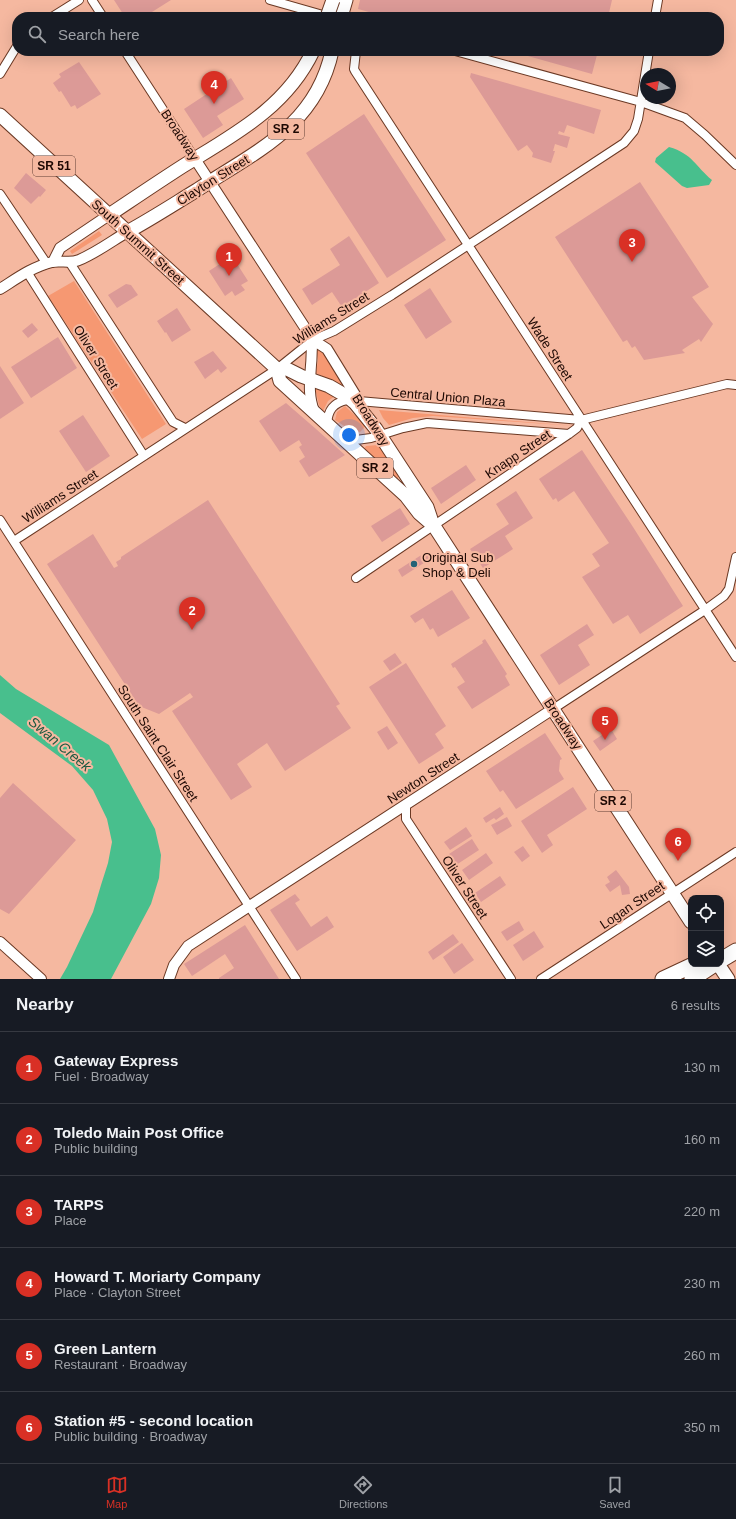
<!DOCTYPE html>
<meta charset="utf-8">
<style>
:root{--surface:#171b24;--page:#242831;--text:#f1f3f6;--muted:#9ea1a6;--line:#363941;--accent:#d93025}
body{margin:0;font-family:Arial,sans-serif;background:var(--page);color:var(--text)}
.controls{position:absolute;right:12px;bottom:12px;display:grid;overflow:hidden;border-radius:8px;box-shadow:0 4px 16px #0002}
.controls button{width:36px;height:36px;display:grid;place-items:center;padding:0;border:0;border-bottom:1px solid var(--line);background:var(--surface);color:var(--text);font:20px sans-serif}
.compass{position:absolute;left:640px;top:68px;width:36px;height:36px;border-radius:50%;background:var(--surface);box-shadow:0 4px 16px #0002;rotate:280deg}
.you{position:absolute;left:349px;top:435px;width:14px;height:14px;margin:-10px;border:3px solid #fff;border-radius:50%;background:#1a73e8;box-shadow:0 0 0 6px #1a73e833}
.badge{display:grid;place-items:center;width:26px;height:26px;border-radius:50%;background:var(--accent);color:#fff;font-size:13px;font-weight:700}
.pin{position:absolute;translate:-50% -33px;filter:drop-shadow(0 1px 2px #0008)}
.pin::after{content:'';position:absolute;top:21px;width:14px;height:12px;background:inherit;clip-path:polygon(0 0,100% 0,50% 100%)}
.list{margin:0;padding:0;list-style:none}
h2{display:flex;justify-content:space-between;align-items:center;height:52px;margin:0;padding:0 16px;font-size:17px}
h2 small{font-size:13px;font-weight:400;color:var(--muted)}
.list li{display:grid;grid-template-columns:26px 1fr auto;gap:12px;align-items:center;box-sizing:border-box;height:72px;padding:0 16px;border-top:1px solid var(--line)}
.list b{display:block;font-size:15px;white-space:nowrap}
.list p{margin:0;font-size:13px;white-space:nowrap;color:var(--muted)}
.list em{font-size:13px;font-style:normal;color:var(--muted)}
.icon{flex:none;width:22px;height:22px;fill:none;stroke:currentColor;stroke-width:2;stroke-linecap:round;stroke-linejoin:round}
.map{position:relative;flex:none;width:736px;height:979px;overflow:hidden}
.search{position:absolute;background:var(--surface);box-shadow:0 4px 16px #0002;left:12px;right:12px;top:12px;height:44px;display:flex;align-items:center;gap:10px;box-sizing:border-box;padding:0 14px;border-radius:16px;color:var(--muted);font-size:15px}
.sheet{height:484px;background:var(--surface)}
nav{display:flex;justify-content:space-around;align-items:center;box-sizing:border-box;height:56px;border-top:1px solid var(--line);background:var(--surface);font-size:11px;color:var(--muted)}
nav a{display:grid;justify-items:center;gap:2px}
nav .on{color:var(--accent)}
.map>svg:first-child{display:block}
.green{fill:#f69872}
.water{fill:#48bf8d}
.building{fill:#dc9a97}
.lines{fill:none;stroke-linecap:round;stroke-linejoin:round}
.minor-casing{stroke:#6b3924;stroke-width:10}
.tertiary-casing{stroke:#6b3924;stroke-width:12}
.primary-casing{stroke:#6b3924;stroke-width:15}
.motorway-casing{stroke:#6b3924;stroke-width:17}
.minor{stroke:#fff;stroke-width:8}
.tertiary{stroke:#fff;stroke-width:10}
.primary{stroke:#fff;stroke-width:13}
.motorway{stroke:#fff;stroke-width:15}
.primary-bridge-casing{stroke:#6b3924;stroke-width:15;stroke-linecap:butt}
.primary-bridge{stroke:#fff;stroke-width:13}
.poi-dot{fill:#226377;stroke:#f5b8a0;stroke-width:1.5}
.labels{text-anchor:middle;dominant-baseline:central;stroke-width:4;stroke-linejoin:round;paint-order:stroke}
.shield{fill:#f5b8a0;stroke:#5e3d32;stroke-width:1}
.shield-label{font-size:12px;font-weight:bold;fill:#1d0803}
.street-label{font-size:13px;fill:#1d0803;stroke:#f5b8a0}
.poi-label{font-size:13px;fill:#1d0803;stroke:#f5b8a0;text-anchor:start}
.water-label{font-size:14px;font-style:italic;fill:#1b5940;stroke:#f5b8a0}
</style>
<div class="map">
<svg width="736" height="979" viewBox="0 0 736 979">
<rect width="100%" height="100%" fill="#f5b8a0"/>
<!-- green -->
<path class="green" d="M99,231l3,4 -30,19 -2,-3z
M74,281l92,143 -24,15 -94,-143z
M319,345l25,40h-3l-25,-12 2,-13 -2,-13z
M315,388l9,2 11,6 -7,5 -5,10 -4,-6z
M345,406l19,18v4l-4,4 -8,-1 -17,-11 2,-8z
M379,410l197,16 -143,-10 -20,2 -24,7 -6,-7z
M378,445l21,31 -2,3 -33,-30 2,-3z"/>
<!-- water -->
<path class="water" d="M669,147c24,7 26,19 43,33l-3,5 -22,3 -5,-2 -27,-24 1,-4z
M0,675l16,14 93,56 46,84 6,26 -2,23 -8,26 -40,75h-51l7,-12 26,-55 8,-27 7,-22 4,-21 -5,-23 -14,-29 -21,-24 -72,-53z"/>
<!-- building -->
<path class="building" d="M114,0h57l-27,17h-19z
M360,0h252l-4,17h-221l-29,-8z
M510,51h88l-6,23z
M79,62l22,32 -24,15 -2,-4 -4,2 -10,-16 -2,1 -6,-9 8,-6 -2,-3z
M471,73l130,37 -7,24 -27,-9 -3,8 -5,-2 -1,3 12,3 -3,11 -12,-4 -2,7h2l-4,12 -19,-6 1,-4 -6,-8 -9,6 -48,-74z
M231,78l13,21 -27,17 6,9 -20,13 -19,-29z
M364,114l82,126 -59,38 -81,-125z
M26,173l20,17 -6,7 -1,-1 -8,8 -17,-16z
M640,182l69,105 -17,10 21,27 -12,18 -2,-3 -17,11 3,3 -41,7 -9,-14 -3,2 -5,-8 -4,2 -68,-105z
M349,236l30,47 -37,24 -10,-15 -20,13 -10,-16 38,-24 -10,-16z
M232,256l16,25 -7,4 4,5 -10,6 -3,-5 -7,5 -16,-25z
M126,284l5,1 7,10 -21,13 -9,-13z
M430,288l22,34 -26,17 -22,-34z
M177,308l14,22 -19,12 -6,-10 -1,1 -8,-12z
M32,323l6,7 -10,8 -6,-7z
M58,337l19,31 -46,30 -20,-31z
M213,351l14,17 -6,5 -3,-4 -13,10 -11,-17z
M0,366l24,37 -24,16z
M286,403l30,26 29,26 -36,22 -10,-16 6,-4 -6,-10 3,-2 -3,-5 -19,12 -21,-31z
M83,415l27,41 -24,16 -27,-41z
M582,450l51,77 50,79 -43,28 -12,-19 -15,9 -31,-47 18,-11 -8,-12 17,-11 -35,-52 -16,11 -2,-4 -3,2 -14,-21z
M466,465l10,15 -35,24 -10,-16z
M516,491l17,27 -28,18 8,13 -30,19 -13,-19 39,-25 -13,-20z
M208,500l132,204 -4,2 15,22 -66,43 -18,-28 -30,21 15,23 -21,13 -59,-89 21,-14 -3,-4 -31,21 -20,-8 -92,-142 46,-30 21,34 4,-2 -2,-4 5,-3v-2z
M400,508l10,16 -28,18 -11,-16z
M426,552l4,7 -28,18 -4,-7z
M452,590l18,28 -32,19 -5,-9 -3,2 -7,-12 -8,5 -5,-7z
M587,624l7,11 -16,10 12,20 -31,20 -19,-30z
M485,639l22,35 -2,2 5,9 -38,24 -15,-22 8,-5 -10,-15 -2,1 -2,-4 32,-21 -1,-2z
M395,653l7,10 -12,8 -7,-10z
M406,663l40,63 -11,8 9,14 -25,16 -50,-77z
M387,726l11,17 -10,7 -11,-18z
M611,729l6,10 -17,12 -7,-10z
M545,733l17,26 -2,1 -1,11 5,8 -48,30 -13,-19 -3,2 -14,-21z
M13,783l63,57 -67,74 -9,-5v-111z
M573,787l14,22 -40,26 6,10 -11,8 -21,-32z
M500,807l4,7 -8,6 -2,-2 -8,5 -3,-5z
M507,817l5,9 -15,9 -6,-10z
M466,827l6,9 -22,14 -6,-8z
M472,839l7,11 -23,15 -7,-11z
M523,846l7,10 -8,6 -8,-10z
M486,853l7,10 -24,17 -7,-10z
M616,870l13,17 1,7 -8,1 -2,-10 -10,7 -5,-7 5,-3 -3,-5z
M500,876l6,9 -25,17 -6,-9z
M295,894l5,6 -5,3 16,24 16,-11 7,11 -37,24 -27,-41z
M519,921l5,9 -17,11 -6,-9z
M245,925l34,54h-60v-1l15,-10 -9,-14 -33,22 -8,-12z
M534,931l10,16 -21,14 -10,-16z
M453,934l6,8 -26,18 -5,-8z
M462,943l12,17 -20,14 -11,-17z"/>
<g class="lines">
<!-- minor casing -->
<g class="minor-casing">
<path id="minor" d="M92,0l11,17
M270,0l60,17
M52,17l27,-17
M655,17l3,-17
M125,51l70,108
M356,51l-2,18 1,2 381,586
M455,51l186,51 44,16 20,17 31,30
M0,74l17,-28
M0,194l47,70
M70,263l103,159 12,6
M27,272l117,184
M327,424c1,-14 6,-21 20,-24l234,20 146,-36 9,1
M343,438l13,2 15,-2 32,-10 24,-5 142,11
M0,520l296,459
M14,541l263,-172 36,-29 21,-9 58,-36 232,-152 10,-12 4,-12 11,-68
M356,578l213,-144 8,-6 4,-8
M553,709l152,-99 19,-14 5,-7 7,-32
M406,805v14l105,160
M541,979l195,-127"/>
</g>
<!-- tertiary casing -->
<g class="tertiary-casing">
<path id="tertiary" d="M195,159l118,181 14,9 35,57
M53,262l7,-14 49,-33
M0,289c16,-10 32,-22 52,-27 9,-2 18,2 27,-2 17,-7 33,-19 48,-28
M313,340c-2,9 -1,17 -2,25 -1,16 -3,31 3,46
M0,942l41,37
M169,979l5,-14 14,-19 365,-237"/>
</g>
<!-- primary casing -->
<g class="primary-casing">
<path id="primary" d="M341,17l5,-17
M0,115l277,254 3,12 126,115 13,17 15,13 257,396
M109,215c24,-16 49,-33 74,-49 50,-31 103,-58 130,-115
M127,232c24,-13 47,-28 70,-42 58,-38 119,-64 135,-139
M277,369h10l14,7 28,10 19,11 7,6 21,26 51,78 6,18
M718,964l10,15"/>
</g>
<!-- motorway casing -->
<g class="motorway-casing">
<path id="motorway" d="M721,960l15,-9
M663,979l32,-15
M692,979l23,-15"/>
</g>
<!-- minor -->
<use href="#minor" class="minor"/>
<!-- tertiary -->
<use href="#tertiary" class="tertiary"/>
<!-- primary -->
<use href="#primary" class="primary"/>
<!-- motorway -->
<use href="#motorway" class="motorway"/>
<!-- primary-bridge casing -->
<g class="primary-bridge-casing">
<path id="primary-bridge" d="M327,17l6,-17"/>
</g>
<!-- primary-bridge -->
<use href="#primary-bridge" class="primary-bridge"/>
</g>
<!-- markers -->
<circle class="poi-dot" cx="414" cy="564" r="4"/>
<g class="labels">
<!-- shield labels -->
<g class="shield">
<rect x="268" y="119" width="36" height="20" rx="3"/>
<rect x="33" y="156" width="42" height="20" rx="3"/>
<rect x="357" y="458" width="36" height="20" rx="3"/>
<rect x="595" y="791" width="36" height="20" rx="3"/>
</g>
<g class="shield-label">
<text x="286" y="129">SR 2</text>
<text x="54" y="166">SR 51</text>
<text x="375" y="468">SR 2</text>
<text x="613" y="801">SR 2</text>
</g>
<!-- street labels -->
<g class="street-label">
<text transform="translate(180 135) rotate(57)">Broadway</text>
<text transform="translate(213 180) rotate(-32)">Clayton Street</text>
<text transform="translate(138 242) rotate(42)">South Summit Street</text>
<text transform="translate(331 318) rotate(-32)">Williams Street</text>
<text transform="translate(550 349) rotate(57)">Wade Street</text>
<text transform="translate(96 357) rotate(58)">Oliver Street</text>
<text transform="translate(448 397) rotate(5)">Central Union Plaza</text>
<text transform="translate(371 420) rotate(58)">Broadway</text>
<text transform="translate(518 454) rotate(-34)">Knapp Street</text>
<text transform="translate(60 496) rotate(-33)">Williams Street</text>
<text transform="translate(563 724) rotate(57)">Broadway</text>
<text transform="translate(158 743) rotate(57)">South Saint Clair Street</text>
<text transform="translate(423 778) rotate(-33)">Newton Street</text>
<text transform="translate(465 887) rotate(57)">Oliver Street</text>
<text transform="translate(632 905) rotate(-34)">Logan Street</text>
</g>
<!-- poi labels -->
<g class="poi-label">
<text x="422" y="557">Original Sub<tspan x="422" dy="15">Shop &amp; Deli</tspan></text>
</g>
<!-- water labels -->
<g class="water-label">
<text transform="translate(60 744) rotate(40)">Swan Creek</text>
</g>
</g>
</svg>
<div class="controls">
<button><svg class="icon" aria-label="locate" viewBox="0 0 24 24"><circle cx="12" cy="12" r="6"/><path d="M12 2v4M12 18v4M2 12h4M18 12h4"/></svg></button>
<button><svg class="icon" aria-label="layers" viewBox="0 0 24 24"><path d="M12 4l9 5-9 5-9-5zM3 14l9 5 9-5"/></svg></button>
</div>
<svg class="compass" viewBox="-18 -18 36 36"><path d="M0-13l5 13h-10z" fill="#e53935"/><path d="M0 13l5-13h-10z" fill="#9ea1a6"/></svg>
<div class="you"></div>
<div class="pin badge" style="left:229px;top:276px">1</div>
<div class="pin badge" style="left:192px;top:630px">2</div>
<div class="pin badge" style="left:632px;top:262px">3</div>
<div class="pin badge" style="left:214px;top:104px">4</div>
<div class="pin badge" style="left:605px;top:740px">5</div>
<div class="pin badge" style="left:678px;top:861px">6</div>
<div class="search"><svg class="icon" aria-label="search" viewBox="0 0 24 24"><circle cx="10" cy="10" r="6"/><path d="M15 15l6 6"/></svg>Search here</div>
</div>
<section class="sheet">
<h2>Nearby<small>6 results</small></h2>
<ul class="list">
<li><span class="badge">1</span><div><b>Gateway Express</b><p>Fuel · Broadway</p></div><em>130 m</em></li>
<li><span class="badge">2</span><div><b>Toledo Main Post Office</b><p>Public building</p></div><em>160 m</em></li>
<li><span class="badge">3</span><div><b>TARPS</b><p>Place</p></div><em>220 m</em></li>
<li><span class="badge">4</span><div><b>Howard T. Moriarty Company</b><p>Place · Clayton Street</p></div><em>230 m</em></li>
<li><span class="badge">5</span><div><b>Green Lantern</b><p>Restaurant · Broadway</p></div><em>260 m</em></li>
<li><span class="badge">6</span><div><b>Station #5 - second location</b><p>Public building · Broadway</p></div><em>350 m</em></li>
</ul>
</section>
<nav>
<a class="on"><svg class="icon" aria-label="map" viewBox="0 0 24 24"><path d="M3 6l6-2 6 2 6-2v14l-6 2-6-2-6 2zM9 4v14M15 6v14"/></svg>Map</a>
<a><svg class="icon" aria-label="directions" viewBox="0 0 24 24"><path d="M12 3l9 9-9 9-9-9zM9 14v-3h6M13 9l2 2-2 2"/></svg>Directions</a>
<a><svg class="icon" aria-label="saved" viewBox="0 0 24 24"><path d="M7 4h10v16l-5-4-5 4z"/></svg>Saved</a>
</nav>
